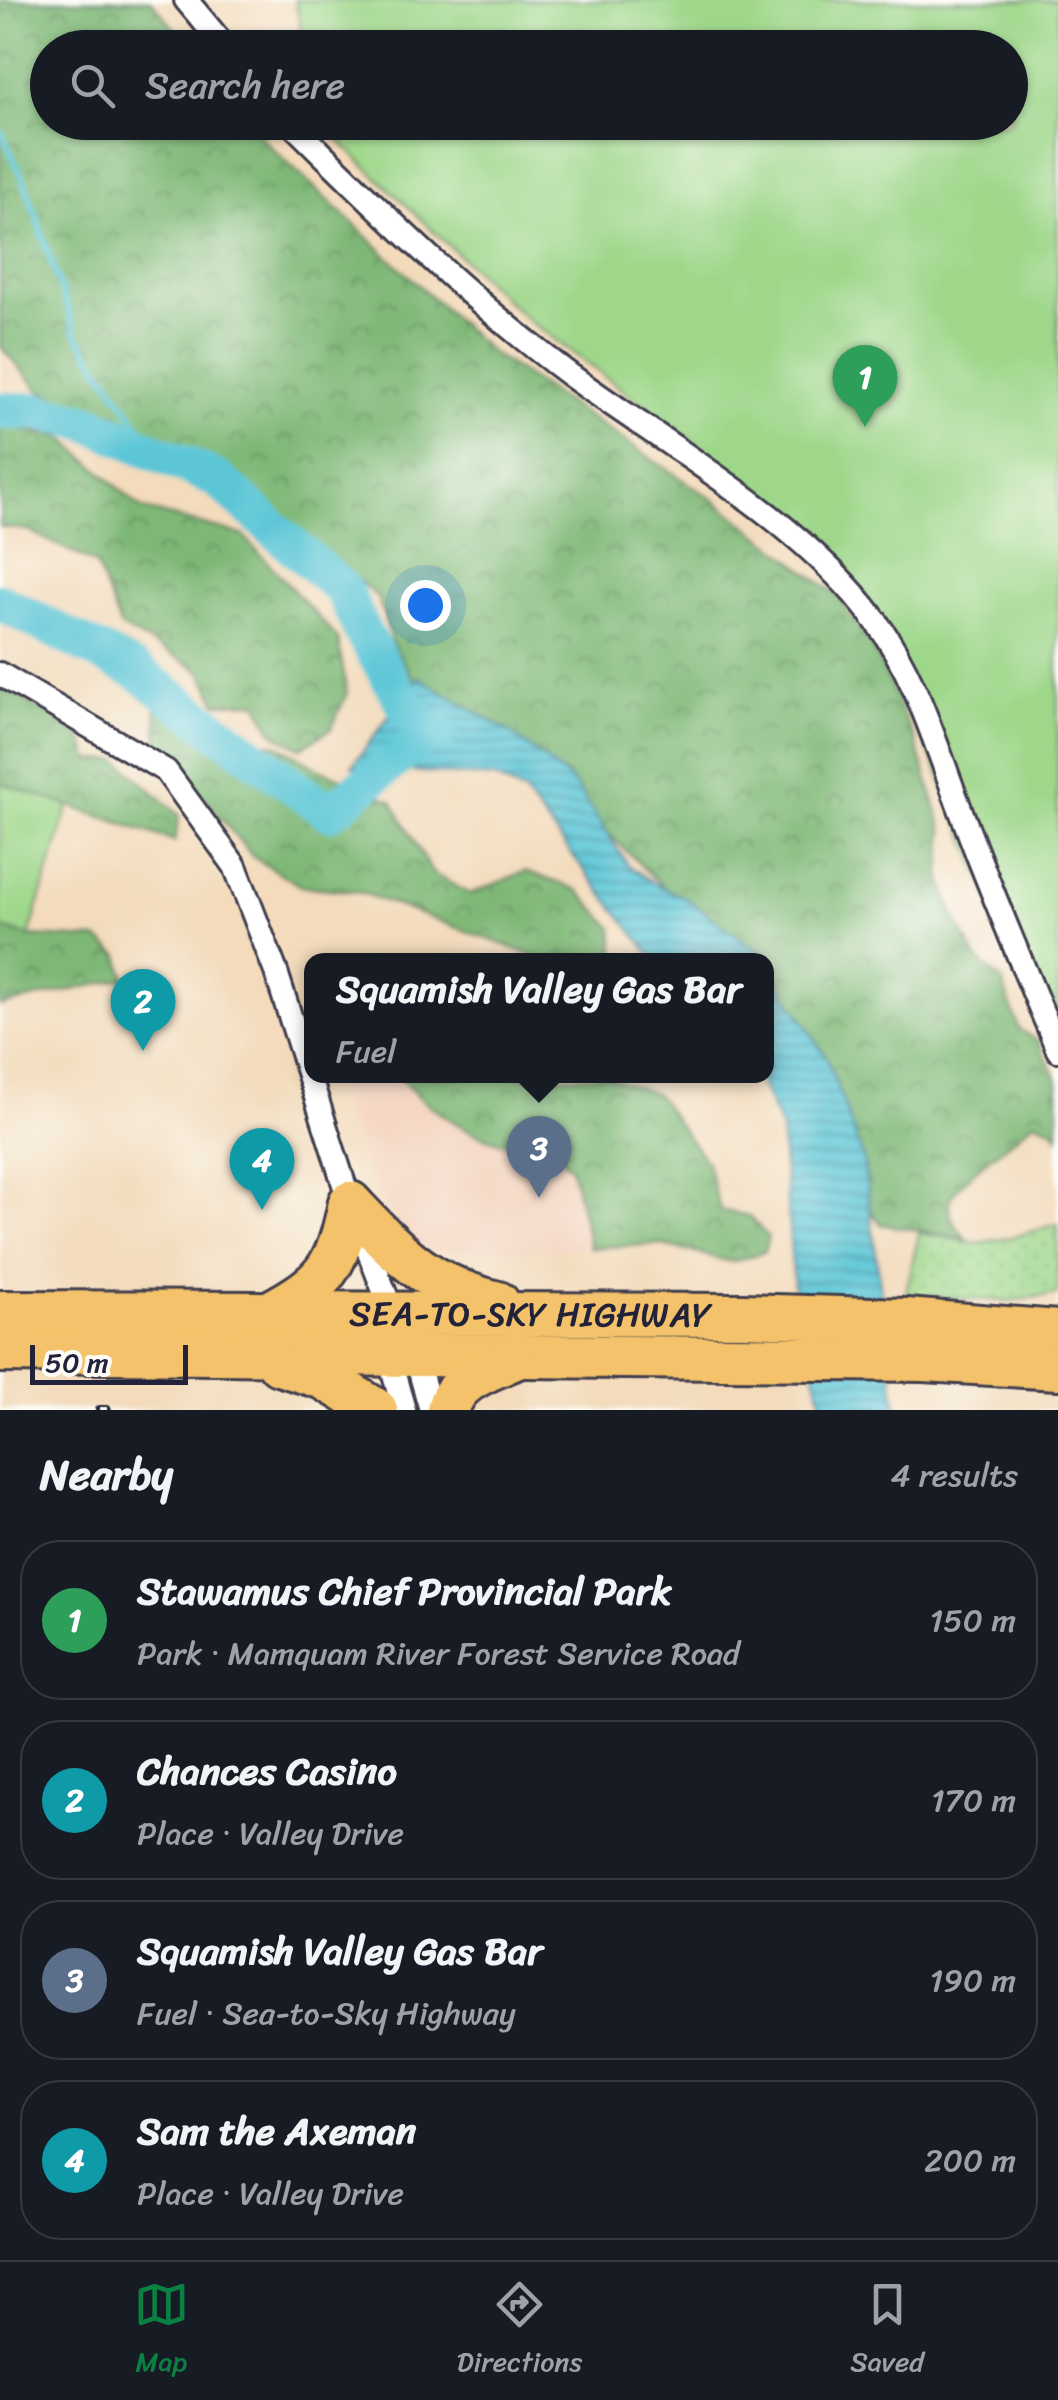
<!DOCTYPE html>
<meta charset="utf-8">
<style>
:root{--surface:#171b24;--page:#242831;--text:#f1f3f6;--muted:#9ea1a6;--line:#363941;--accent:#0b8043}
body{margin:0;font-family:Sriracha,sans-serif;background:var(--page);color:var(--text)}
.scale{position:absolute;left:30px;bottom:25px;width:158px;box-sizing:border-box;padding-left:10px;border:5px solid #22223b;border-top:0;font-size:28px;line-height:35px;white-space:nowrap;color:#22223b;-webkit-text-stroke:8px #fdfcf7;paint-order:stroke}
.you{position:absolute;left:425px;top:605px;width:35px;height:35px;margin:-25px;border:8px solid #fff;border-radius:50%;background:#1a73e8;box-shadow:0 0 0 15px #1a73e833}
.badge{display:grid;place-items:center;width:65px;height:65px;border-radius:50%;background:var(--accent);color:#fff;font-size:32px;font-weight:700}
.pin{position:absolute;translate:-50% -82px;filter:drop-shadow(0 2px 5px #0008)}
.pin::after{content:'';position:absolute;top:52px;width:35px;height:30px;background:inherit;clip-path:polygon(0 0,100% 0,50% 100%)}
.popup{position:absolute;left:304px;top:953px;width:470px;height:130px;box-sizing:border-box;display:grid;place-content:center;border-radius:20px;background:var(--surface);filter:drop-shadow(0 2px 8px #0005);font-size:32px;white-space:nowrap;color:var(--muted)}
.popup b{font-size:38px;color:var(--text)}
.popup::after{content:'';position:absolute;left:50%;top:100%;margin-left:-20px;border:20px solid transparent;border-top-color:var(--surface)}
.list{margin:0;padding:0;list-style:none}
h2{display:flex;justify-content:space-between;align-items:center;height:130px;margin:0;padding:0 40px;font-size:42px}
h2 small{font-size:32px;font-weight:400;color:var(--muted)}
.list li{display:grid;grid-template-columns:65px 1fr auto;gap:30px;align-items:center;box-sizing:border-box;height:160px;margin:0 20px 20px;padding:0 20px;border:2px solid var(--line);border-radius:40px}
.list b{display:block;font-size:38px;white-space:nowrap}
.list p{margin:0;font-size:32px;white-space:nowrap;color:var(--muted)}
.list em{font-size:32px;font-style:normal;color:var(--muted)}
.icon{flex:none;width:55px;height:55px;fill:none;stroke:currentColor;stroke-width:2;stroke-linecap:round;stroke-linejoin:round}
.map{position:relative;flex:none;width:1058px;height:1410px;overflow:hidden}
.search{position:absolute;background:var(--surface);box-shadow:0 2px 8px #0004;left:30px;right:30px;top:30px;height:110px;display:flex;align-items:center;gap:25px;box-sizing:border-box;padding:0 35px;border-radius:55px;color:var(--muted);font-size:38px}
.sheet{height:850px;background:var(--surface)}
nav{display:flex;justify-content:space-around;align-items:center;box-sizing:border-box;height:140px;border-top:2px solid var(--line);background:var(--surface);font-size:28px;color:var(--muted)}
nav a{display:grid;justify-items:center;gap:5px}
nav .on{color:var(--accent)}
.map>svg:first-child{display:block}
.built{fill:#f4d4bf}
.grass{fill:url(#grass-dots);stroke:#607c62;stroke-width:2.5}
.forest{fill:url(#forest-crowns);stroke:#506d58;stroke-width:2.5}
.park{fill:#9ed78a;stroke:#607c62;stroke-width:2.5}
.water{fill:url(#water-rules);stroke:#3f7489;stroke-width:2.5}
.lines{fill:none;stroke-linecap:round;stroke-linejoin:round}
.stream{stroke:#5cc6d7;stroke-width:6}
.river{stroke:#5cc6d7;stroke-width:38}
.street-casing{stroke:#413e4e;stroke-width:28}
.highway-casing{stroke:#413e4e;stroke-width:48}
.street{stroke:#fff;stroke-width:22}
.highway{stroke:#f3c26a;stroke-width:42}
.rail-casing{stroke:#22223b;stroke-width:10}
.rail{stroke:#fdfcf7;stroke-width:6;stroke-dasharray:19;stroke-linecap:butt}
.labels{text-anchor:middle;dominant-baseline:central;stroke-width:10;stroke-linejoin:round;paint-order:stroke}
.street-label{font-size:35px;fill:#22223b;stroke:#fdfcf7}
</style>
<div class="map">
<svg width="1058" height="1410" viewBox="0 0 1058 1410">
<defs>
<pattern id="grass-dots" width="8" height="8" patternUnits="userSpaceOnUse" patternTransform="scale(2.5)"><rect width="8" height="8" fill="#9ed78a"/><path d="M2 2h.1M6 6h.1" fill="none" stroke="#88b878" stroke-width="1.8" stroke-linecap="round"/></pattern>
<pattern id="forest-crowns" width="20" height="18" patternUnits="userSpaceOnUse" patternTransform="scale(2.5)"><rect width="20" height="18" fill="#7eb876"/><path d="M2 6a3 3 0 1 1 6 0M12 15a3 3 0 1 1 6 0" fill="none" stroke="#679562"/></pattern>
<pattern id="water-rules" width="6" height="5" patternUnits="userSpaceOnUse" patternTransform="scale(2.5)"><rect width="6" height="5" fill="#5cc6d7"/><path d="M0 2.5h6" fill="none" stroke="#4ca0b0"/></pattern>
</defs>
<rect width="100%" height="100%" fill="#fdfcf7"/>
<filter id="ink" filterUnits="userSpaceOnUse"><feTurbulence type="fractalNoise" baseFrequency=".01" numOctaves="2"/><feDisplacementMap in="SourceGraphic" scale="20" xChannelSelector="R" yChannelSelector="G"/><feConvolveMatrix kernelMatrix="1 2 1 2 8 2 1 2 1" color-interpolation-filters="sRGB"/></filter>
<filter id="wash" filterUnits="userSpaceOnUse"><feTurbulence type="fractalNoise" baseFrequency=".0048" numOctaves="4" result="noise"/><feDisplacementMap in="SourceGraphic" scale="40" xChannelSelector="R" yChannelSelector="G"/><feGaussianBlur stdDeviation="2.25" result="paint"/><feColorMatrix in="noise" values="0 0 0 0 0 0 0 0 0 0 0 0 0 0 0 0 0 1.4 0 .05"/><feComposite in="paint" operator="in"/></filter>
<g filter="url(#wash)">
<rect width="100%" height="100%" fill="#f3dbbc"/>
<!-- built -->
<path class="built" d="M329,1076h69l20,23 115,50 17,-3 21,22 19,80 -171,4 -34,-43z"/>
<!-- grass -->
<path class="grass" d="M1058,1224v70l-47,7 -106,-5 14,-63 58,10 32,-5z"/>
<!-- forest -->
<path class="forest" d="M0,0h151l39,47 -142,1v74l202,1 14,17 226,212 224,148 124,96 38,58 39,86 29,92 -3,44 11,36 25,47 25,22 17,48 19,12 20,40v57l-3,-8 -20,-9c-16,14 -85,65 -86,82 -1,14 9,26 17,36l-85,-15 -18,-24 -96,-216 -1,-24h-17l-63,-51 -138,-134 -126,-81 -30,-51 -14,-45 -45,-41 -231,-145 -62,-21 -40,-45z
M0,417l9,10 53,10 80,72 101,26 95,104 9,54 -16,36 -30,19 -27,-14 -17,-32 -40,1 -16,-32 -81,-45 -24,-62 -69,-34 -27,-3z
M0,686l79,45 11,29h28l61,55 -4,26 -175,-58z
M156,708l30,1 37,25 55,11 42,24 72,32 40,72 38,21 56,-23 52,19 35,38 3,32h-71l-185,-68 -59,-6 -48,-29 -95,-114z
M0,927l29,9 68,3 22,16 6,23 -125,28z
M398,1076h208l50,18 51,69 13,47 29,6 19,21 -4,15 -32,10 -72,-18 -70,4 -19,-80 -20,-21c-55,7 -118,-31 -153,-71z"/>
<!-- park -->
<path class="park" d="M295,0h763v1062l-121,-293 -114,-231 -300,-222 -182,-173 -16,-20 685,-1v-74l-705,-1z
M0,783l69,23 -40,130 -29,-9z"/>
<!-- water -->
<path class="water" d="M418,677l93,56 62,49 55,83 27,19 31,14 72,53 6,9h-109l-132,-168 -29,-14 -142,-12z
M767,964l60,94 36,99 34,253h-73l-30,-121 -13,-160 -24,-53h9z"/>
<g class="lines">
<!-- stream -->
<path class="stream" d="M0,130l23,48 53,156 83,120"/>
<!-- river -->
<path class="river" d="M0,411h36l51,11 130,57 126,111 20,43 47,80 28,20
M0,602l136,69 194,141 94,-75"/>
</g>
</g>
<g filter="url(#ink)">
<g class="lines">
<!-- street casing -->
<g class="street-casing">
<path id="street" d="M186,0l40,48
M290,122c90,89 178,177 280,253 99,72 232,146 305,245 43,58 63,133 89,199 29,78 62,154 94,231
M0,674l166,97 69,95 41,106 74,231 43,111 -5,40 16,56
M413,1347l18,63"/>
</g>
<!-- highway casing -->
<g class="highway-casing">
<g id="highway">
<path d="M350,1203c49,51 77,83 148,100"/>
<path id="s1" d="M0,1312l743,3 163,5 152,12"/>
<path d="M269,1313c58,-31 68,-46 81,-110"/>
<path d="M0,1351l924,9 134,8"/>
<path d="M279,1364l45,14 52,32"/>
<path d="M448,1410c6,-31 41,-40 67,-52"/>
</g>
</g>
<!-- street -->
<use href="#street" class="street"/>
<!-- highway -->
<use href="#highway" class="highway"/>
<!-- rail casing -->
<g class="rail-casing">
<path id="rail" d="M100,1410h7"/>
</g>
<!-- rail -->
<use href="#rail" class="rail"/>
</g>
</g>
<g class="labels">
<!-- street labels -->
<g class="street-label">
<text stroke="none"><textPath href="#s1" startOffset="530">SEA-TO-SKY HIGHWAY</textPath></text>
</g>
</g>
</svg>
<div class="scale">50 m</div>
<div class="you"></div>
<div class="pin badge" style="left:865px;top:427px;background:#2e9e5b">1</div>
<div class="pin badge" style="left:143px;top:1051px;background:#0f9aa8">2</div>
<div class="pin badge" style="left:539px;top:1198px;background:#5c6f8a">3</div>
<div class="popup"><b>Squamish Valley Gas Bar</b>Fuel</div>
<div class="pin badge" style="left:262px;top:1210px;background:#0f9aa8">4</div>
<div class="search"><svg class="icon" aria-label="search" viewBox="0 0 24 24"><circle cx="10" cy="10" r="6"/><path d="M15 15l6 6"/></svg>Search here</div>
</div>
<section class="sheet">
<h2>Nearby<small>4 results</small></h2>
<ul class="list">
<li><span class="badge" style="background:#2e9e5b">1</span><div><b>Stawamus Chief Provincial Park</b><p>Park · Mamquam River Forest Service Road</p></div><em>150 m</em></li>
<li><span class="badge" style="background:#0f9aa8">2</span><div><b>Chances Casino</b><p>Place · Valley Drive</p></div><em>170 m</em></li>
<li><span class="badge" style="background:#5c6f8a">3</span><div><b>Squamish Valley Gas Bar</b><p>Fuel · Sea-to-Sky Highway</p></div><em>190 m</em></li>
<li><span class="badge" style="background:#0f9aa8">4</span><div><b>Sam the Axeman</b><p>Place · Valley Drive</p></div><em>200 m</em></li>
</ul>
</section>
<nav>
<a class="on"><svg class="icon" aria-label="map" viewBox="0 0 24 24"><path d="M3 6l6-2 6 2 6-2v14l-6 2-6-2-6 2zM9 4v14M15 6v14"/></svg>Map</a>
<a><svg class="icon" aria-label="directions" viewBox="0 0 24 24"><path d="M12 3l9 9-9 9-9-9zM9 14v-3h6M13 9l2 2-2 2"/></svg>Directions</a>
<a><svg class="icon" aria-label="saved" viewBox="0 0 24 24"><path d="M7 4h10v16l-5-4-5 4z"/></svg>Saved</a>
</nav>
